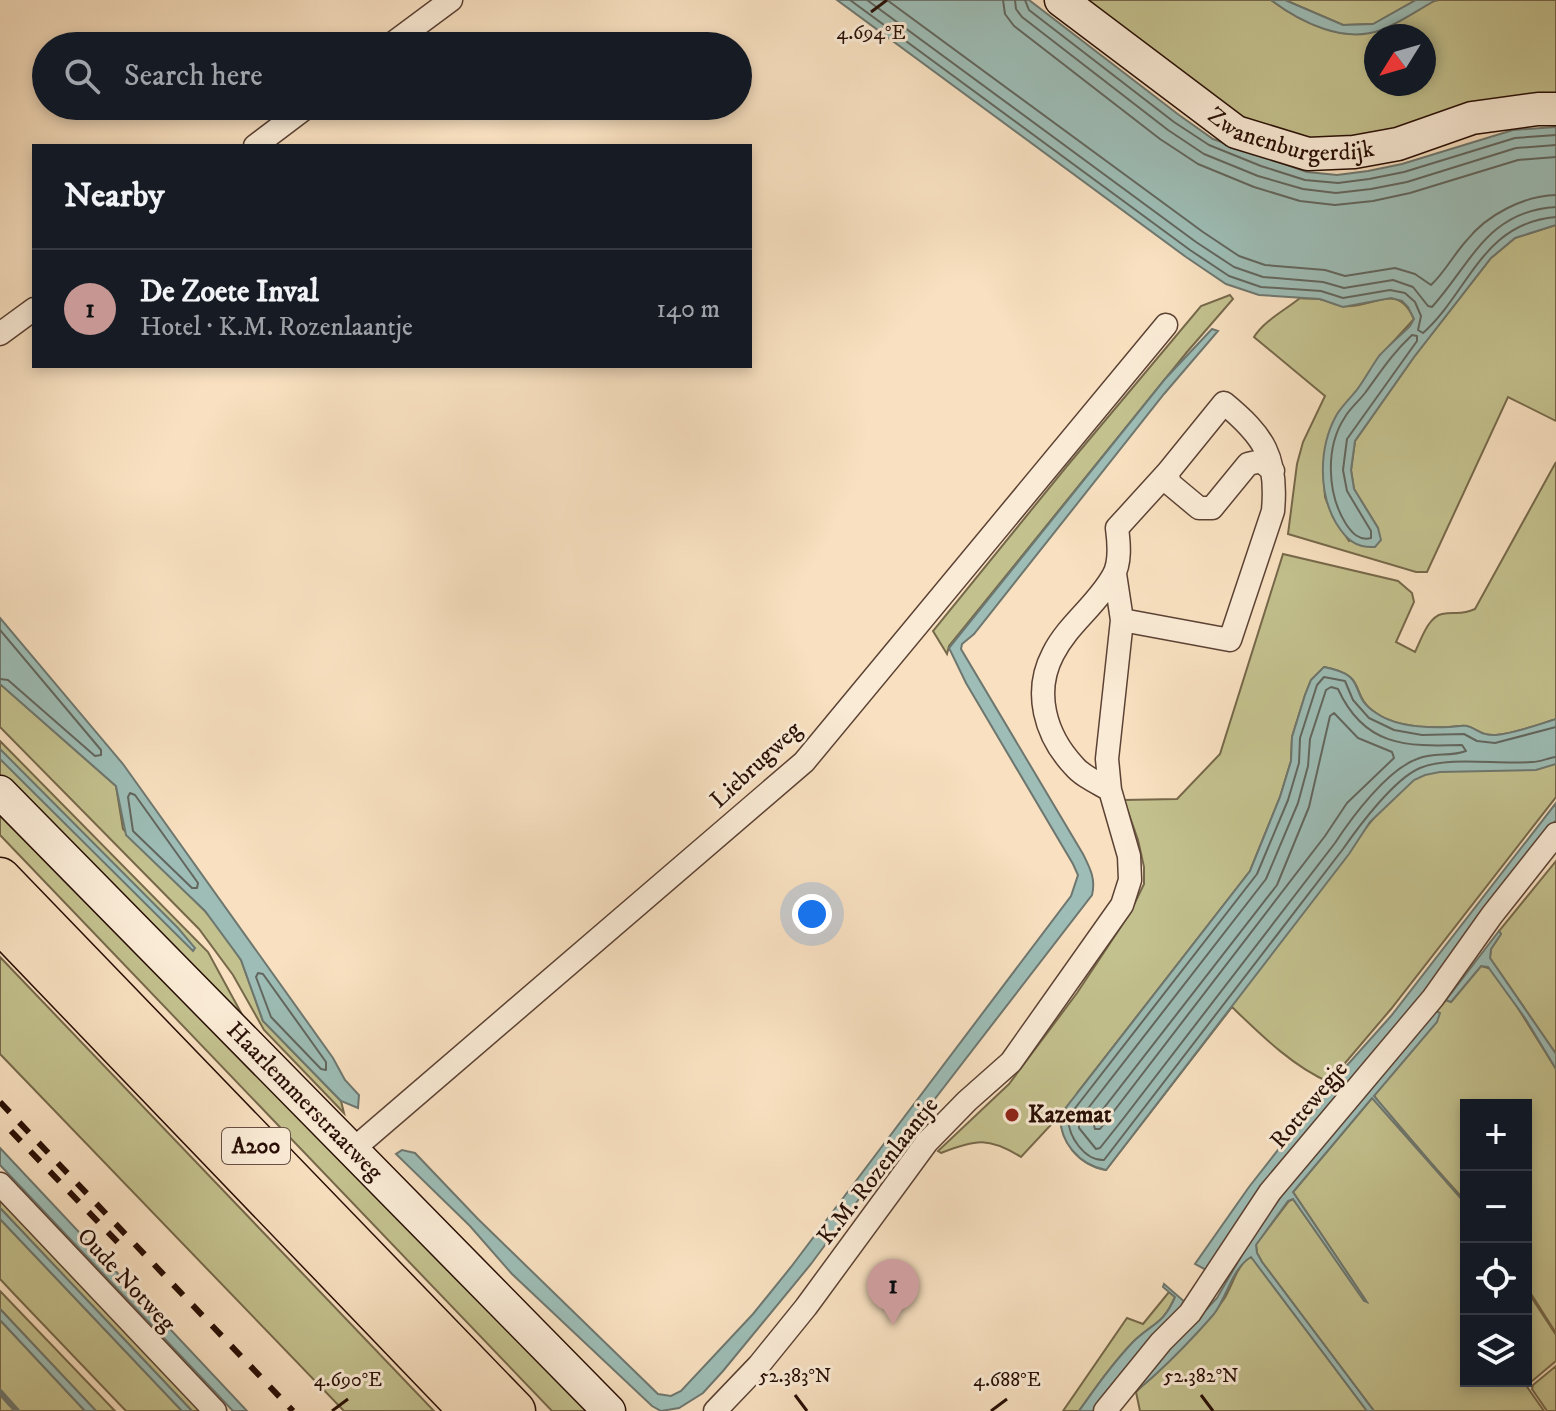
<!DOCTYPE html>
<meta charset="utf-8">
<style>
:root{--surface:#171b24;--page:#20242c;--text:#f1f3f6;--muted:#9ea1a6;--line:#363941;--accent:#c59692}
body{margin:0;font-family:"IM FELL DW Pica",serif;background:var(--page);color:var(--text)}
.controls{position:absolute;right:24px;bottom:24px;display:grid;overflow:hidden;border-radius:0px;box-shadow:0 4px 12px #0003}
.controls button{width:72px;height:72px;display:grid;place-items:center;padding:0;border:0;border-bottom:2px solid var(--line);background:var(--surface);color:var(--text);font:40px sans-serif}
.compass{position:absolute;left:1364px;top:24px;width:72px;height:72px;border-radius:50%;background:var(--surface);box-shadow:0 4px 12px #0003;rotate:233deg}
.you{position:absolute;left:812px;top:914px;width:28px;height:28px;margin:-20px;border:6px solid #fff;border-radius:50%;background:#1a73e8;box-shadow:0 0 0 12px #1a73e833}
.badge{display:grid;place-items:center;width:52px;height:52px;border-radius:50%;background:var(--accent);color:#111;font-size:26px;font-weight:700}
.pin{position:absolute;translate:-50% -66px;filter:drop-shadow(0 2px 4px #0008)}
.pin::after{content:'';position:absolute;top:42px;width:28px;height:24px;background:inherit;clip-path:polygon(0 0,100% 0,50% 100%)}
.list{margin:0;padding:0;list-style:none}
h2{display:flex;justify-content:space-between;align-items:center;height:104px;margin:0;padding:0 32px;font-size:34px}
h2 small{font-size:26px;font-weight:400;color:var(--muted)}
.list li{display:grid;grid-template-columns:52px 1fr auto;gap:24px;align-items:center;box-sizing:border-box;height:120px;padding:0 32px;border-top:2px solid var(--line)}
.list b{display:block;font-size:30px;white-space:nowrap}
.list p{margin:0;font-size:26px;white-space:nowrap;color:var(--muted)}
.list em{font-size:26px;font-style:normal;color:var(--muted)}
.icon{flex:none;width:44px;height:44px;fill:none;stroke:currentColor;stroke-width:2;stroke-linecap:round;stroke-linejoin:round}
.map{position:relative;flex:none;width:1556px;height:1411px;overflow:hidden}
.search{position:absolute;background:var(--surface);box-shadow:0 4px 12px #0003;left:32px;top:32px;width:720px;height:88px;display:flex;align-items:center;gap:20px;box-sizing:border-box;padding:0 28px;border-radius:44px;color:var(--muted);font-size:30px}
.panel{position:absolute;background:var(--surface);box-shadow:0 4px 12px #0003;left:32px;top:144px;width:720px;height:224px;border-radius:0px}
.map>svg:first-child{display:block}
.green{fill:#c3c18e;stroke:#76684a;stroke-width:2;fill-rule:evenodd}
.water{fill:#9dbdb6;stroke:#6e776f;stroke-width:2}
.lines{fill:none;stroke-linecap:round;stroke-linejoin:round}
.shore{stroke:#62665e;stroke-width:2}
.stream{stroke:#6e776f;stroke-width:6}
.street-casing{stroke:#5c4234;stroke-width:25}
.secondary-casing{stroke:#280e05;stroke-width:35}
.highway-casing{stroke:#280e05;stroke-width:43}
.street{stroke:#faebd6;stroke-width:22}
.secondary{stroke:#faebd6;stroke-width:32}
.highway{stroke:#f8e0c0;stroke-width:40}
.rail{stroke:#280e05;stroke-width:6;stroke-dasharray:14 14;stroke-linecap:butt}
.ticks{fill:none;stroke:#280e05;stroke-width:3}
.poi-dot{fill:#8f2418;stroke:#faebd6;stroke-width:3}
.labels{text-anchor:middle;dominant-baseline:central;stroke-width:6;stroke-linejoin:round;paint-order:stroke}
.shield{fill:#faebd6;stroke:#675044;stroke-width:2}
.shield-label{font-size:22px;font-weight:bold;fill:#280e05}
.street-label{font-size:24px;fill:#280e05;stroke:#faebd6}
.poi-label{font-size:24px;font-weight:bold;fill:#280e05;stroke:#faebd6;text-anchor:start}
.ticks-label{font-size:20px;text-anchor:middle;fill:#280e05;stroke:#faebd6;stroke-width:6;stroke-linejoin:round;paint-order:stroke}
</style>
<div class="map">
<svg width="1556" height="1411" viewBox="0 0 1556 1411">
<rect width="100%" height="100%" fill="#f8e0c0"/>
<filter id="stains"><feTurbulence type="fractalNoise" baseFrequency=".0025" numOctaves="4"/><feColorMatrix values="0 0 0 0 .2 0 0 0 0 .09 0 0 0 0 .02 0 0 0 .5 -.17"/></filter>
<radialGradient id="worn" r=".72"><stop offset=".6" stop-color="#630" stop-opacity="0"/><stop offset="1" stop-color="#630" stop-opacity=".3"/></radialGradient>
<!-- green -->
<path class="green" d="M1073,0h198c32,24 80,47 119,25 14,-8 33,-23 49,-25 35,0 81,0 117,0v94l-178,44 -56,6 -79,-24zM1376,36h48v48h-48z
M1285,0h131l-42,24 -31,1z
M1556,225v196l-48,-24 -81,175h-11l-128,-38 9,-70 6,-22 22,-46 -71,-59c11,-17 30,-26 46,-39 6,1 12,0 19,1 8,1 16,7 24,7 30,3 54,-26 71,13l-35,38 -21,32 -20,24 -15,52 2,32 8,20 16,24 29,-13 -24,-39 -3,-19 4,-29 59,-84 77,-99 24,-20z
M1230,295l3,4 -46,53 -238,294 -2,8 -14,-23 134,-165 134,-160z
M1556,462v257c-19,6 -40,14 -60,16 -15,1 -18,-6 -29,-9 -5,-1 -13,1 -19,1 -23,1 -52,0 -72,-14 -29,-19 -5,-37 -52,-46l-13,13 -6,15 -13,42 -1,24 -11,36 -30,74 -172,221 63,18 268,-336 147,-15v38l-165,212 -62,73c-36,-15 -70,-49 -97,-75l-126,163c-27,-5 -46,-28 -46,-55l-39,42c-32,-20 -45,-18 -80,-4l-3,-2 71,-67 68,-91 53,-80 14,-29v-17l-6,-27 -14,-40 53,-1 43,-45 63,-200 115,27 14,12 2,9 -18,40 19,10c6,-12 13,-35 27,-38 14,-3 17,2 33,-5z
M0,684l116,102 7,43 82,82 19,23 17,26 22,61 78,80 3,12 -80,-83 -31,-55 -34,-46 -199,-202z
M0,741l208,211 37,68 -245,-243z
M0,808l595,603h-43l-552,-576z
M1556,861v193l-66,-96 1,-9 10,-15 -2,-3z
M0,957l434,454h-90l-344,-357z
M1481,966l11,3 9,12 55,88v264l-30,-47v-181h-60v97l-45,-50 45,52v177h57l21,30h-170l-112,-149 -5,-9 -1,-9 33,-43 4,-2 73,102 -73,-109 79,-94 5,2 -3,-5 38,-45 24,-39 10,-11 5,2z
M0,1194l206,217h-14l-192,-203z
M0,1219l182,192h-56l-111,-116 -15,-16z
M1251,1256l116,155h-227l-4,-19c30,-30 64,-58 88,-93 9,-14 12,-33 27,-43z
M1526,1289l30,46v26l-25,21 -5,-5z
M0,1291l115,120h-19l-96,-102z
M1169,1292l6,5c-12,28 -22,26 -42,45 -20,21 -37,45 -54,69h-16l64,-93 16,6z
M0,1320l85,91h-85z
M1556,1366v45h-9l-15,-22 1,-4z"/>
<!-- water -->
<path class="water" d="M837,0h192l150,115 34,24 94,33 30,3 31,-4 34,-7 111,-34 43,-3v98l-41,13 -24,20 -77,99 -59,84 -4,29 3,19 24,39 3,12 -6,7c-20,1 -29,-8 -39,-24 -18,-31 -17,-76 0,-107 6,-11 16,-19 23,-29 7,-10 13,-21 20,-31 10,-11 21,-20 31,-30l4,-7 -6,-12 -6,-6 -11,-3 -48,9 -23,-8 -61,-4 -33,-11 -40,-27z
M1271,0h14l58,25 30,-1 43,-24h20c-18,10 -36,23 -55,30 -37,14 -81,-8 -110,-30z
M1212,329l6,2 -54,63 -190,240 -12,10 -1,5 122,205c7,14 13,25 9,41l-205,266 -76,103 -88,107 -20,22 -24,15 -18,3 -9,-5 -140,-132 -42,-48 -74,-72 6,-4 13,3 63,66 180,175 13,2 10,-5 72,-77 38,-47 280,-371 7,-21 -5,-11 -107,-181 -17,-35 216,-269z
M0,618l123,146 210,294 12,22 14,15 -1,13 -17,-7 -78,-80 -22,-61 -36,-49 -79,-76 -10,-49 -116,-102z
M1324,667c47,9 22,27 52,46 20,14 49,15 72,14 5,0 14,-2 19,-1 11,3 14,10 29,9 20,-2 41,-10 60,-16v45l-20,6 -96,2 -15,3 -11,5 -44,42 -21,32 -243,316c-27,-5 -48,-29 -45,-56l189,-243 30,-74 11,-36 1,-24 13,-42 6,-15z
M0,749l178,179 17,20 -2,3 -193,-192z
M1556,803v17l-96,129 -252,322 -13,-7 54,-77 76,-97 66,-74z
M1499,931l2,3 -10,15 -1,9 66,96v15l-31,-51 -37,-51 -7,-1 -30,36 -5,-2z
M1436,1011l4,2 -3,9 -63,74 92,108 -94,-106 -79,94 74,110 -3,-1 -71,-102 -5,2 -32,44 1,8 5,9 112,149h-7l-116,-154c-19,11 -24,40 -37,57 -19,22 -58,63 -81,79l33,-40 51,-55 43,-74 51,-67z
M0,1148l247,263h-14l-233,-246z
M0,1208l192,203h-10l-182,-192z
M1164,1284l22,19 -91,108h-16c17,-24 34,-48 54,-69 19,-19 30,-17 42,-45l-12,-10z
M0,1309l96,102h-11l-85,-91z"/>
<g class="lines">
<!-- shore -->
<path class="shore" d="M850,0l340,250 39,26 32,11 60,4 22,7 47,-8 15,3 10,9 6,14 -3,14 5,3c46,-41 59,-110 133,-116
M867,0l329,242 38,25 29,10 60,5 21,6 49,-8 20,7 15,19 4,1c39,-43 55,-96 124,-100
M887,0l316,232 36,24 26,9 60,5 20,6 50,-8 20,6 16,11c14,-13 23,-31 36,-45 20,-25 56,-44 89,-45
M1003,0l2,14 9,12 146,113 38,25 56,23 46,14 35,4 38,-4 37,-8 108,-33 38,-3
M1015,0l1,9 6,8 146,113 36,24 54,22 45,13 33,4 35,-4 36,-7 109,-34 40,-3
M1025,0l4,10 145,112 35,23 52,21 44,14 33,3 31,-4 35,-7 111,-34 41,-3
M1412,335l5,1v5l-70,98 -4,31 4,21 24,40v7c-12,3 -19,-5 -25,-14 -19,-30 -21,-77 -1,-107 5,-9 14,-16 20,-24 17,-23 26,-38 47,-58z
M0,630l101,120v5l-6,1 -87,-76 -8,-1
M1331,687l7,2c26,57 67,58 124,56l4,6c-15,6 -33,1 -49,8 -30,11 -65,58 -82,84l-212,276 -23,29 -4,1 -17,-21v-8l187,-241 32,-76 10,-37 2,-27 16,-49z
M1334,713l24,25 34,14 2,6 -47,45 -22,33 -211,275 -14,18h-5l-2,-7 184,-237 32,-78 21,-91z
M1556,727l-61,16 -18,-2 -13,-7 -42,1 -28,-5 -25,-12 -16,-18 -8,-19 -21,-4 -7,8 -17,53 -1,25 -11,37 -31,74 -188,242c-3,19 16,45 35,44l239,-311c16,-23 51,-70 77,-81 30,-12 78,-3 112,-6 8,0 16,-4 24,-5
M130,793l5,2 63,88 -1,5h-5l-59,-57 -5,-34z
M258,973l5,1 63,88v8l-5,-1 -50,-52 -15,-40z"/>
<!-- stream -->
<path class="stream" d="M0,1392l17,19"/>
<!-- street casing -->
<g class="street-casing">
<path id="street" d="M389,46l62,-46
M255,146l53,-40
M0,334l34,-25
M1115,574l7,46
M1110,790c-12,-7 -28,-14 -36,-24 -29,-31 -41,-74 -21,-112 15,-30 44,-49 60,-78 8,-13 6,-33 4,-48l51,-56
M355,1151l9,-11 440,-378 362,-437
M0,1184l215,227
M715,1411l44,-46 47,-58 121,-165 40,-41 44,-39 111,-157 8,-25 -1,-24 -19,-66 -3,-31 15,-139 108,20 43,-129c5,-54 -9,-75 -49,-108l-56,69 1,11 30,25h13l36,-44 13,-3 12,10
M1105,1411l56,-69 29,-29 80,-121 163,-194 59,-83 64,-81"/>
</g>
<!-- secondary casing -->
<g class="secondary-casing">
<g id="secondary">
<path id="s1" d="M1061,0l175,132 72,22 46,-2 44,-8 74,-26 66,-9h18"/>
<path id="s2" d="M0,792l609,619"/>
</g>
</g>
<!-- highway casing -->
<g class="highway-casing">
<path id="highway" d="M0,878l515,533
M0,922l470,489"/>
</g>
<!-- street -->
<use href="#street" class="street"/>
<!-- secondary -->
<use href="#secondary" class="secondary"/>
<!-- highway -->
<use href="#highway" class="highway"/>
<!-- rail -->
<path class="rail" d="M0,1102l293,309
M11,1131l116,121"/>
</g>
<!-- ticks -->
<path class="ticks" d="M871,12l16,-12M795,1395l12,16M1201,1395l12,16M332,1411l16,-12M991,1411l16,-12"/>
<!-- markers -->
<circle class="poi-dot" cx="1012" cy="1115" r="8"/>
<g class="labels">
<!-- shield labels -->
<rect class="shield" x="222" y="1128" width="68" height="36" rx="6"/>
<g class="shield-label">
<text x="256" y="1146">A200</text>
</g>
<!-- street labels -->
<g class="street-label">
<text stroke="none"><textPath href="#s1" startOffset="274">Zwanenburgerdijk</textPath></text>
<text transform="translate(756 765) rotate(-43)">Liebrugweg</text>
<text stroke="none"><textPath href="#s2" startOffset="434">Haarlemmerstraatweg</textPath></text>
<text transform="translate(1309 1105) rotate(-50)">Rottewegje</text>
<text transform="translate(878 1171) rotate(-52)">K.M. Rozenlaantje</text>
<text transform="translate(126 1280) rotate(47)">Oude Notweg</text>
</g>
<!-- poi labels -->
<g class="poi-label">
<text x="1028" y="1115">Kazemat</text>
</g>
</g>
<g class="ticks-label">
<text x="871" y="39">4.694°E</text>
<text x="795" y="1382">52.383°N</text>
<text x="1201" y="1382">52.382°N</text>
<text x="348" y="1386">4.690°E</text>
<text x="1007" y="1386">4.688°E</text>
</g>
<rect width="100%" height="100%" filter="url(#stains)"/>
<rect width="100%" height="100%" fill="url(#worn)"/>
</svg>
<div class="controls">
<button>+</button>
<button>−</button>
<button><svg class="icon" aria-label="locate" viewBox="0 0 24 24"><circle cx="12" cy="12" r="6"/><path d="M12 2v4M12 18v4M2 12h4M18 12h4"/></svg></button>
<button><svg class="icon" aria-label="layers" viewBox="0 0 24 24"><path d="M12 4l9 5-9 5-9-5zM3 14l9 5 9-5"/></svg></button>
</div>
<svg class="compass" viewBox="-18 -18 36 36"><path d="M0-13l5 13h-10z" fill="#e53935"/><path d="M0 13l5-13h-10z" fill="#9ea1a6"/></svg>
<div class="you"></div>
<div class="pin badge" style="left:893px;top:1325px">1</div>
<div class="search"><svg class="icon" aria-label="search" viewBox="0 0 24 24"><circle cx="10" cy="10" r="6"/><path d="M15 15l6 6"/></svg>Search here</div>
<section class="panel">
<h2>Nearby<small></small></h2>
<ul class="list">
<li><span class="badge">1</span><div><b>De Zoete Inval</b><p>Hotel · K.M. Rozenlaantje</p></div><em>140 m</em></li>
</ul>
</section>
</div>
